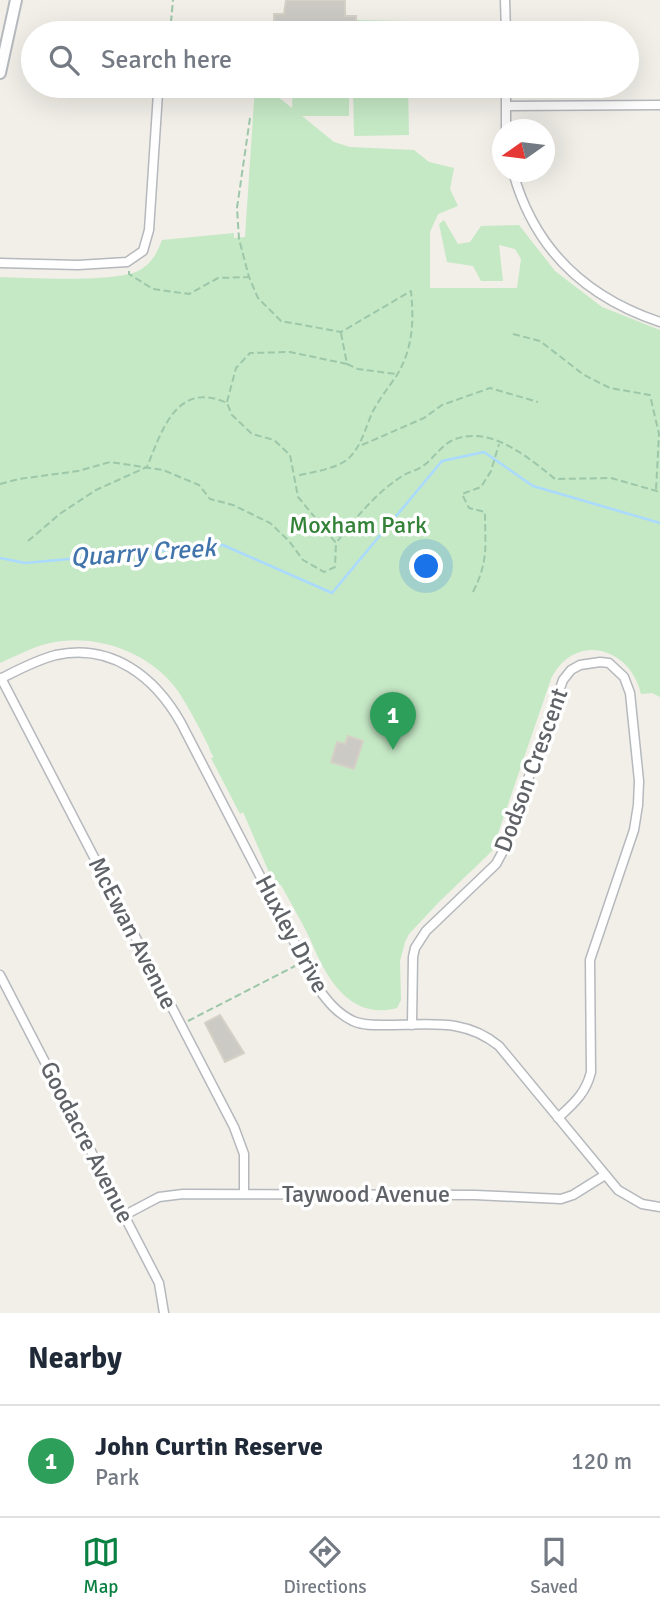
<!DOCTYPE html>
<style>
:root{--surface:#fff;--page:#f6f6f7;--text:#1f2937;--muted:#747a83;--line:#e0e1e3;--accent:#0b8043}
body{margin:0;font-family:Signika,sans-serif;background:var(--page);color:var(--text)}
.compass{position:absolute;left:492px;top:119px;width:63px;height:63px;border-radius:50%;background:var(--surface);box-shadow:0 7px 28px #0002;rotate:256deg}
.you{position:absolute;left:427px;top:567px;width:24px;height:24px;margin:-18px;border:5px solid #fff;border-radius:50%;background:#1a73e8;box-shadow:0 0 0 10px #1a73e833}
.badge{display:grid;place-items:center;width:46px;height:46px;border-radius:50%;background:var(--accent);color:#fff;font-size:23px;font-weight:700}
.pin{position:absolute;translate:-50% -58px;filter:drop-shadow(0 2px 4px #0008)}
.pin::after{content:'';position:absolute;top:37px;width:24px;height:21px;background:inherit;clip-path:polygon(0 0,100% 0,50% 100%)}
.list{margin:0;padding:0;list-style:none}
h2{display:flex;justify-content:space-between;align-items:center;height:91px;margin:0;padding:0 28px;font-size:30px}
h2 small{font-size:23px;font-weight:400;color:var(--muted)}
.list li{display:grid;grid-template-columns:46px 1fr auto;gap:21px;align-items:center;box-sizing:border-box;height:112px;padding:0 28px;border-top:2px solid var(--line)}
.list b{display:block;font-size:26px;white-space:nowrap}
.list p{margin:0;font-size:23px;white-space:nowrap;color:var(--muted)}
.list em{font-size:23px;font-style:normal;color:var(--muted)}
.icon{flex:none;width:38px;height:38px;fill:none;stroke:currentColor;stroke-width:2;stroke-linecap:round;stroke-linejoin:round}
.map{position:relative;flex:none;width:660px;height:1313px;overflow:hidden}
.search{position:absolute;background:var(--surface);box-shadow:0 7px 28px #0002;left:21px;right:21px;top:21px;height:77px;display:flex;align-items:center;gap:18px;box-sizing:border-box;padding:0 24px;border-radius:38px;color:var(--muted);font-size:26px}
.sheet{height:203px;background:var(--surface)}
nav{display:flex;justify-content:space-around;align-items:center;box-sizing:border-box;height:98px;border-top:2px solid var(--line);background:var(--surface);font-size:19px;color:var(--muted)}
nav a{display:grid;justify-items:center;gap:4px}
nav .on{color:var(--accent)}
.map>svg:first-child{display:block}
.green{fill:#c5e8c5}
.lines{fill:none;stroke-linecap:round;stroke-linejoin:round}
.stream{stroke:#aadaff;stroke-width:2.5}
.building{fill:#cccac5;stroke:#d6d1c6;stroke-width:2}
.street-casing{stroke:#b5b8bc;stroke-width:11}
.secondary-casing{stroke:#b6babf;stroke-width:14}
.path{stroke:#9cc7a9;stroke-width:2;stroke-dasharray:7 3.5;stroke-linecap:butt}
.street{stroke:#fff;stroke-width:8}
.secondary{stroke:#fff;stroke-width:10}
.labels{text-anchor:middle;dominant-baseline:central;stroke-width:7;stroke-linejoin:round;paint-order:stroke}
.park-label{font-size:24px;fill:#348238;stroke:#fff}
.street-label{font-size:24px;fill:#5f6368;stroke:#fff}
.water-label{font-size:26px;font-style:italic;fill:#4174aa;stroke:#fff}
</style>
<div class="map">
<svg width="660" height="1313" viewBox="0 0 660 1313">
<rect width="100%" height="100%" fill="#f1efe8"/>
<!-- green -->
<path class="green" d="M357,20l53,1v12h-54z
M255,86h9l28,22 1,-22h56v30h-47l32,26 16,5 64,3 15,12 25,6 -4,21 8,17 -20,8 -8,18v56h87l4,-29 -6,-10 -16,-4 4,36h-22l-8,-15 -26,-4 -8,-38 5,-4 14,24 12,-2 11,-16 38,-1 36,46 47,36 58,23v367l-8,-4 -11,1c-11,-48 -67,-62 -90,-15l-59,172 -53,51 -30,32 -4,8 -5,19 1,39 -4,8c-44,12 -68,-25 -83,-60 -9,-22 -22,-42 -33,-63l-7,-1 -31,-72 -3,2 -29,-56 3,-1c-4,-4 -4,-9 -7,-14 -9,-18 -18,-35 -29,-52 -28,-39 -82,-58 -128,-48 -18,4 -34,13 -50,20v-386c29,1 117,6 140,-7 12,-7 17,-17 22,-30l72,-7v5l11,-1z
M353,86h55l1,49 -55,1z"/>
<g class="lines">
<!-- stream -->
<path class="stream" d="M0,558l25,5 198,-18 109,48 110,-132 42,-9 49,34 127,37"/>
</g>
<!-- building -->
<path class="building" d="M286,0h59v16h11v14h-8v3h-69v-4h-5v-15h10z
M348,736l15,5 -9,28 -23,-7 6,-20 8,2z
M220,1015l24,38 -19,9 -20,-39z"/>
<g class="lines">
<!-- street casing -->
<g class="street-casing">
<path id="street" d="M505,0l1,33
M506,86v44
M506,106l154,-1
M513,172c21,77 72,125 147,150
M0,263l78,2 49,-3 16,-11 6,-21 9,-137
M1,678l233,449 10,27v39
M0,679c18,-9 36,-19 56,-24 56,-12 99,22 125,68l137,265c10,14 19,25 35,33 11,5 25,4 37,4 41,0 75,-7 109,21l119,144 24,14 18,3
M0,975l159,308 5,30
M412,1025l1,-68 2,-9 11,-17 70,-67 6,-11 61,-173 8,-10 9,-5 20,-3 9,1 15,14 6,16 9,88 -1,24 -4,25 -44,130 1,112c-5,21 -17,31 -33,46
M125,1215l34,-18 24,-3 292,1 86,4 12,-4 32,-20"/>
</g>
<!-- secondary casing -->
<g class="secondary-casing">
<path id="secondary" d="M0,73l16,-73"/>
</g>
<!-- path -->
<path class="path" d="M170,33l3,-33
M250,118l-13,90 2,31 10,38 9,21 23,23 60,11 70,-41c3,30 2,57 -14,84 -8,12 -17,23 -24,36 -8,17 -11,35 -25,48 -12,10 -36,13 -52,17
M129,271v3l24,15 36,5 29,-16 30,-1
M341,333l6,31 11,5 38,5
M513,334l27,7 44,34 26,13 40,7 9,39 -3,56
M227,402l9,-34 14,-15 40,-1 57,12
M362,445l62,-27 18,-13 48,-17 48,14
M0,484l19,-5 59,-8 32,-9 53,8 36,15 11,14 23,6 37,18 19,18 14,19 21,12 11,-5 1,-24
M28,541l33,-28 35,-23 51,-23c15,-37 30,-87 80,-64l5,12 20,19 22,6 16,15 8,42 38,46c20,-25 40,-51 68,-68 6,-3 13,-5 19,-9 10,-7 17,-19 28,-25 37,-18 77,16 104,38l56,-1 49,14
M473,592c16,-32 12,-46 12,-80l-16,-4 -7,-14 19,-7 10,-16 8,-27
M188,1021l107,-55"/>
<!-- street -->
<use href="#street" class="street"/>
<!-- secondary -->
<use href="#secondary" class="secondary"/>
</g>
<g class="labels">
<!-- park labels -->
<g class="park-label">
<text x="358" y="525">Moxham Park</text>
</g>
<!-- street labels -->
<g class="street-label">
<text transform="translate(531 770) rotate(-70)">Dodson Crescent</text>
<text transform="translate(133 933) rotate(63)">McEwan Avenue</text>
<text transform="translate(292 934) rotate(62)">Huxley Drive</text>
<text transform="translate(87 1142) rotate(63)">Goodacre Avenue</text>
<text x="366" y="1194">Taywood Avenue</text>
</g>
<!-- water labels -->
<g class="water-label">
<text transform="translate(143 553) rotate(-4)">Quarry Creek</text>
</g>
</g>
</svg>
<svg class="compass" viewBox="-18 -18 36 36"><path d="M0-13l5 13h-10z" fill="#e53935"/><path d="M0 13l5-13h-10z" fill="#747a83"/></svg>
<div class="you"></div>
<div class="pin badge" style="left:393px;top:750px;background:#2e9e5b">1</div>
<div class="search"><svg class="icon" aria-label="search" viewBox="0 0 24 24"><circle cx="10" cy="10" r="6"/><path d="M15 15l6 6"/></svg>Search here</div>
</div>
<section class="sheet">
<h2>Nearby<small></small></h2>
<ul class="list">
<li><span class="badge" style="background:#2e9e5b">1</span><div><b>John Curtin Reserve</b><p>Park</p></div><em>120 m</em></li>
</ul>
</section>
<nav>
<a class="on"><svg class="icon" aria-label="map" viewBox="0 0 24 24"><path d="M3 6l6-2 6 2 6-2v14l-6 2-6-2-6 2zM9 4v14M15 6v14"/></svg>Map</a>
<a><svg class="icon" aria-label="directions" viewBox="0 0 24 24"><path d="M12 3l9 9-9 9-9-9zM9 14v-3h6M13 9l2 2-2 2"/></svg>Directions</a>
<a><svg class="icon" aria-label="saved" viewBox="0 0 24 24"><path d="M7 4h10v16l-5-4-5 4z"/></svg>Saved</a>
</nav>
